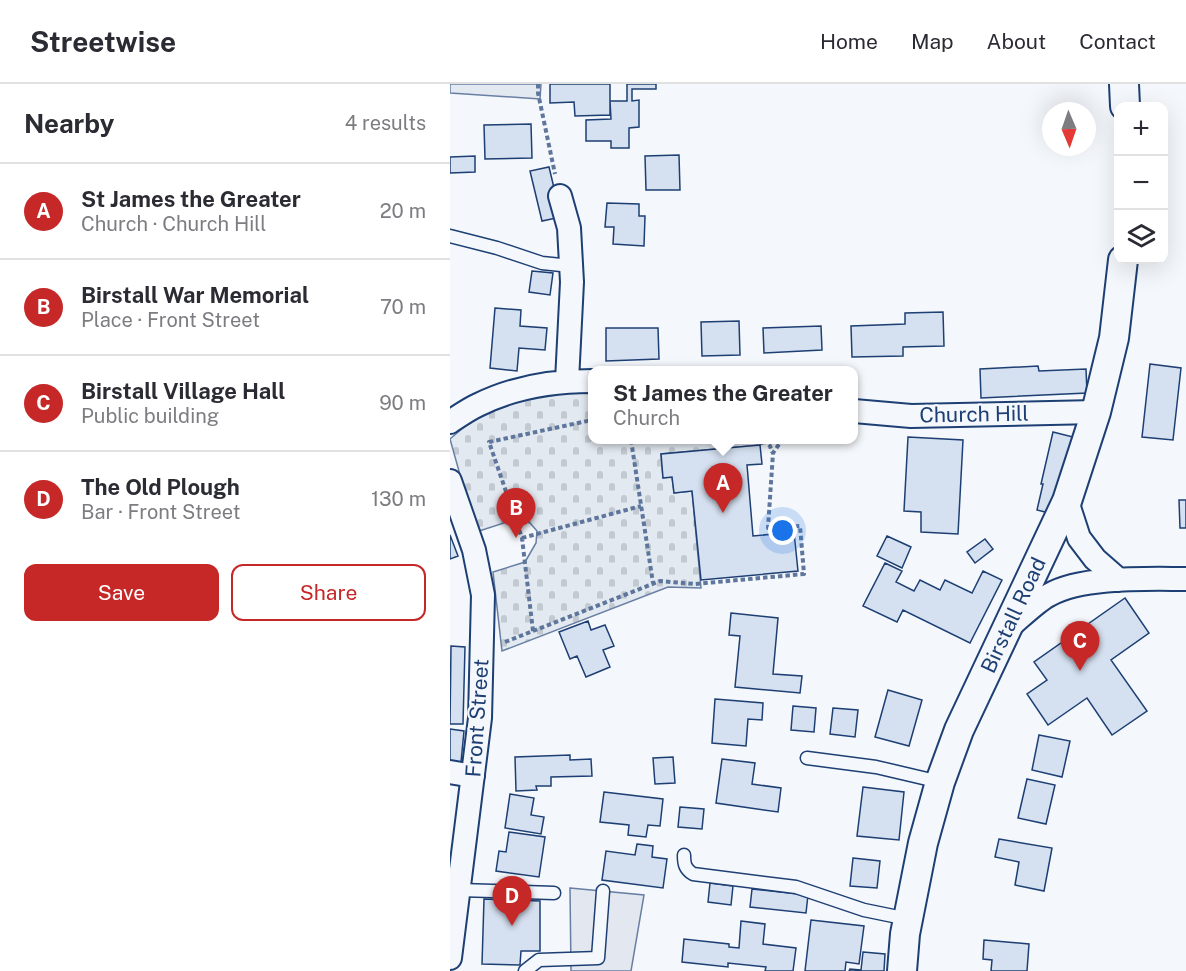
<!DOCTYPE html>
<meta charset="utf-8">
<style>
:root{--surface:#fff;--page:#f2f2f3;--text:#2b2b33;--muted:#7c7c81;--line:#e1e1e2;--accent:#c62828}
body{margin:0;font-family:"Public Sans",sans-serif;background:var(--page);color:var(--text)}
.controls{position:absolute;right:18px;top:18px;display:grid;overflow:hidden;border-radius:12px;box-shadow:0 6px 24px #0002}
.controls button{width:54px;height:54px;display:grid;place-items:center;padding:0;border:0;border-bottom:2px solid var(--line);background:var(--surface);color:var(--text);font:30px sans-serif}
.compass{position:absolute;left:592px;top:18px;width:54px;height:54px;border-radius:50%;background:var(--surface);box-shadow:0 6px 24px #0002;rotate:178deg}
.you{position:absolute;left:333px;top:447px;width:21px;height:21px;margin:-15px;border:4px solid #fff;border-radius:50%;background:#1a73e8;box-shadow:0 0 0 9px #1a73e833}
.badge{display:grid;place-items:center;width:39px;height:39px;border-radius:50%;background:var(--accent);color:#fff;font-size:20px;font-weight:700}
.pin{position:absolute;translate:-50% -50px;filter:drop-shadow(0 2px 3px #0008)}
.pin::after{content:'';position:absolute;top:32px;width:21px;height:18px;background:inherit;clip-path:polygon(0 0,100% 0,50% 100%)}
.popup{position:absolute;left:138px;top:282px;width:270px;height:78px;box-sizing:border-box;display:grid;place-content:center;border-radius:12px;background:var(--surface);filter:drop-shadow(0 2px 4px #0005);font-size:20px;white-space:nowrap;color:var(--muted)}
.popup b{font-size:22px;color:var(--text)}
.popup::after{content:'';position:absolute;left:50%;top:100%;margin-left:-12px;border:12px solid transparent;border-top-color:var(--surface)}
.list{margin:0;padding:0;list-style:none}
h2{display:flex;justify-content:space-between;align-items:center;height:78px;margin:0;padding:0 24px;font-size:26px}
h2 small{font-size:20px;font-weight:400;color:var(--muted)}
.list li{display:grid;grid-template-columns:39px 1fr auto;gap:18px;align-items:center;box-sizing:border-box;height:96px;padding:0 24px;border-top:2px solid var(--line)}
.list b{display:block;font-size:22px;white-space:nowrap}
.list p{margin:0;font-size:20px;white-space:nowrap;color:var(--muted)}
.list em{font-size:20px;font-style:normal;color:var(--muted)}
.actions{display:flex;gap:12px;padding:18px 24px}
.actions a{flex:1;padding:14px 0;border:2px solid var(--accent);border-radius:12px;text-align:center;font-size:21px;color:var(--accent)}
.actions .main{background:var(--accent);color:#fff}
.icon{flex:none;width:33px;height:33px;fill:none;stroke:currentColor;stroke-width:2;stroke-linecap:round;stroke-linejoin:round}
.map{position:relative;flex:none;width:736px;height:887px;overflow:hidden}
header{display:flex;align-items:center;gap:36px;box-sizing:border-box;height:84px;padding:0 30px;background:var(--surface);border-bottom:2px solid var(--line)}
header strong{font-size:28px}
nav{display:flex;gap:33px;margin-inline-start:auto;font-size:21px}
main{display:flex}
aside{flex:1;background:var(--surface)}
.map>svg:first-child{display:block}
.cemetery{fill:url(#cemetery-stones);stroke:#687fa3;stroke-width:1.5}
.park{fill:#e3e9f0;stroke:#687fa3;stroke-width:1.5}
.parking{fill:#e3e8f0;stroke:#687fa3;stroke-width:1.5}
.building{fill:#d5e0f0;stroke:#1d3f73;stroke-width:1.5}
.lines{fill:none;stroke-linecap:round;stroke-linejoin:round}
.service-casing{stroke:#1d3f73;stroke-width:15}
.minor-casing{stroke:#1d3f73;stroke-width:26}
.tertiary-casing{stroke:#1d3f73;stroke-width:32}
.path{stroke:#5e769c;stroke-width:4;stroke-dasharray:4.5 3;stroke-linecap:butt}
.service{stroke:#f4f7fb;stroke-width:12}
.minor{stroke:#f4f7fb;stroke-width:22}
.tertiary{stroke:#f4f7fb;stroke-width:28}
.labels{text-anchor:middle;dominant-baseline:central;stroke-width:4.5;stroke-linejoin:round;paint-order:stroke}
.street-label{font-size:21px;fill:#1d3f73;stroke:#f4f7fb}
</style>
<header>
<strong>Streetwise</strong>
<nav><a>Home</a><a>Map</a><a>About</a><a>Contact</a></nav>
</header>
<main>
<aside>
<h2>Nearby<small>4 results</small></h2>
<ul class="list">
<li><span class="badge">A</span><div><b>St James the Greater</b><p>Church · Church Hill</p></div><em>20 m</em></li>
<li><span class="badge">B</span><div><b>Birstall War Memorial</b><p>Place · Front Street</p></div><em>70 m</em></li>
<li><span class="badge">C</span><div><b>Birstall Village Hall</b><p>Public building</p></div><em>90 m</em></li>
<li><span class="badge">D</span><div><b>The Old Plough</b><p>Bar · Front Street</p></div><em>130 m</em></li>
</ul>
<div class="actions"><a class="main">Save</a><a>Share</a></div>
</aside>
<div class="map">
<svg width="736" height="887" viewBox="0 0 736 887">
<defs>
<pattern id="cemetery-stones" width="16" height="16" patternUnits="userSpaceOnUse" patternTransform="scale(1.5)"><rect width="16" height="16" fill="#e3e9f0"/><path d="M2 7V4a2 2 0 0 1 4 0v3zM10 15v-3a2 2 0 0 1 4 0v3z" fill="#c2c9d1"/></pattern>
</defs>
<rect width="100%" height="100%" fill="#f4f7fb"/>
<!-- cemetery -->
<path class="cemetery" d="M112,307h30v49h182l-14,5 -99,9 2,24 9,-1 2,16 18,-2 9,97 -33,-1 -166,64 -9,-79 32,-10 11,-19 1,-12 -7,-8 -14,-4 -40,13 -26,-93 20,-17 36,-19z"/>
<!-- park -->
<path class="park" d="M0,0h91l-1,15 -90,-6z"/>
<!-- parking -->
<path class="parking" d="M120,804l74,7 -13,76h-60z"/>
<!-- building -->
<path class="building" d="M100,0h60v31l-35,1 -1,-14 -24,1z
M177,0h29v5h-24v12l7,-1v27l-10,1v20h-18v-7h-25v-21l25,-1 -1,-18h17z
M81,40l1,34 -47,1 -1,-34z
M229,71l1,35h-34l-1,-34z
M25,72v16l-25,1v-16z
M99,83l12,50 -19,4 -12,-50z
M157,119l32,1v12h6l-1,30 -31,-2 1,-17h-9z
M82,187l21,2 -3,22 -21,-3z
M45,224l26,2 -1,16 27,2 -2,22 -26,-2 -2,23 -27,-3z
M493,228l1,34 -41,1v9l-51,1 -1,-31 54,-2v-11z
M289,237l1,34 -38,1 -1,-34z
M371,242l1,24 -58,3 -1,-25z
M156,244h52l1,31 -53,2z
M700,280l31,4 -8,72 -31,-3z
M588,282l1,5 47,-2 1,24 -106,5 -1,-29z
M603,348l20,5 -20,77 -16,-4 6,-26h-2z
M458,353l55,3 -5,94 -37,-2v-20l-17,-1z
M310,361l2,19 -15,1 6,71 41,-4 4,39 -97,9 -9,-89 -18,2 -2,-16 -9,1 -2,-24z
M729,416h7v28h-6z
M0,451l8,21 -8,3z
M437,452l24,11 -9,21 -25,-12z
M535,455l8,10 -18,14 -8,-11z
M435,479l17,8 -6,11 18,9 6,-11 20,10 5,-10 27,13 11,-22 19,9 -32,63 -67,-33 -6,12 -34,-16z
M675,514l24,35 -38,27 36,51 -35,24 -25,-37 -39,27 -21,-31 20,-14 -13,-18z
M281,529l47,5 -5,56 29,2 -2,17 -65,-6 5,-51 -11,-1z
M138,537l3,9 14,-5 9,21 -11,4 7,17 -24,10 -9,-21 -7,3 -11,-27z
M1,562l14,1 -2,77h-13z
M438,606l34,10 -13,46 -34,-9z
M265,615l48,4 -1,17 -14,-1 -2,27 -34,-3z
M343,622l23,2 -2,24 -23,-2z
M383,624l25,2 -3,27 -25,-3z
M0,645l14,2 -3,31 -11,-1z
M589,651l31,6 -8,36 -30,-7z
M120,671v5l21,-1 1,17 -41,1v9h-15l1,4 -21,1 -1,-34z
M223,673l2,26 -20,1 -2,-26z
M272,675l33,4 -3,21 29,4 -3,24 -62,-9z
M577,695l28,6 -9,39 -28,-6z
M413,703l41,5 -5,48 -42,-4z
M154,708l59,7 -3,27 -12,-1 -2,12 -18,-2 1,-10 -29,-3z
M60,710l24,4 -3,17 13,2 -3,17 -36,-6z
M230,723l24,2 -2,20 -24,-2z
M59,748l36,5 -6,40 -43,-6 3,-20 7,1z
M549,755l53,9 -8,43 -29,-6 4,-23 -24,-5z
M187,760l16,2 -1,11 15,2 -4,29 -61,-8 4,-29 29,4z
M403,774l27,3 -3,27 -27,-2z
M260,799l23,3 -2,19 -23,-3z
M302,805l56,6 -2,18 -56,-6z
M34,815l56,2v50h-19l-1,14 -38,-1z
M361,836l53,6 -5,38 -13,-2 -1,9h-40z
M291,837l24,3 -2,20 33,4 -3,23h-28l1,-4 -38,-4v4l-46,-5 2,-23 45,5v3l10,1z
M534,856l45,4 -2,27h-36l1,-11 -9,-1z
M413,868l22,2 -1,17h-35l1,-2 11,1z"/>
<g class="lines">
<!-- service casing -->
<g class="service-casing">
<path id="service" d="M0,152l47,12 45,15 29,3
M357,674l69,9 64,15
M234,771c0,9 1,14 9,19l103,13 68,23 44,9
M9,806l95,3
M75,887l14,-11 59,-2 5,-67"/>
</g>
<!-- minor casing -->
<g class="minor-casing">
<path id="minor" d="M110,112l9,32 3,54 -5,99
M404,327l57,5 185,-4
M0,338c9,-6 19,-13 28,-17 36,-18 75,-24 114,-24
M0,397l24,69 9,45 -3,123 -30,240
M617,417l12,37 16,21 24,21
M559,543c11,-9 28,-26 40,-32 33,-19 99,-16 137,-16
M0,688l23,4"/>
</g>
<!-- tertiary casing -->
<g class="tertiary-casing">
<path id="tertiary" d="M674,0l1,22
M452,887l3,-37 18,-91 17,-61 19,-52 108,-229 29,-89 18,-74 9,-78"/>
</g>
<!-- path -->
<path class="path" d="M88,0v9l17,81
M181,356l22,143
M313,356l7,6 2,6
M72,454l119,-32
M83,547l-11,-93 -33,-96 103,-22
M55,558l155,-61 35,3 109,-10 -4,-48 -32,2 5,-75 9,-13"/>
<!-- service -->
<use href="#service" class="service"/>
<!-- minor -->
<use href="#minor" class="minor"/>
<!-- tertiary -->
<use href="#tertiary" class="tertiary"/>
</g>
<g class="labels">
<!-- street labels -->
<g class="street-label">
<text transform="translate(524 330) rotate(-1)">Church Hill</text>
<text transform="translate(563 531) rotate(-65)">Birstall Road</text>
<text transform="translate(27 634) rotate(-86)">Front Street</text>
</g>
</g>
</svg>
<div class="controls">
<button>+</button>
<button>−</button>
<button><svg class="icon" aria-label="layers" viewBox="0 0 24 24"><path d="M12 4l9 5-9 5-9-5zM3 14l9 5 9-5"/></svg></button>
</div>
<svg class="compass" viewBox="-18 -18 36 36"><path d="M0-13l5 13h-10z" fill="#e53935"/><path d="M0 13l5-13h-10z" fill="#7c7c81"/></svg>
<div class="you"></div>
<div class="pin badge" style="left:273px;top:429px">A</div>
<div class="popup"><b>St James the Greater</b>Church</div>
<div class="pin badge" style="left:66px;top:454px">B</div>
<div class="pin badge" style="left:630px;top:587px">C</div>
<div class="pin badge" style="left:62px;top:842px">D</div>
</div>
</main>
